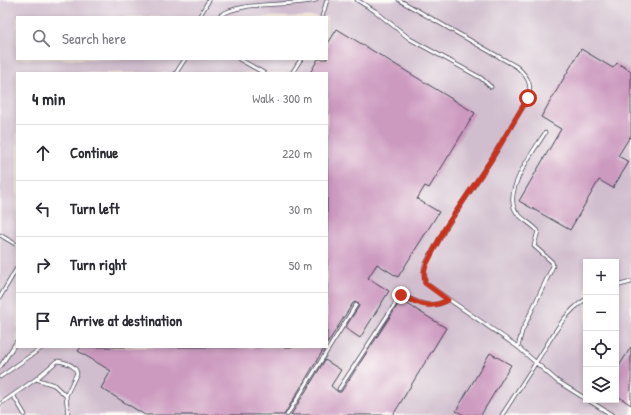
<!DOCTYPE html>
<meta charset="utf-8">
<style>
:root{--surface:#fff;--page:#f2f2f3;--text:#2b2b33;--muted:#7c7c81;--line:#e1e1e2}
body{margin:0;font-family:"Patrick Hand",sans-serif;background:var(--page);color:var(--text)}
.controls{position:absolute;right:12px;bottom:12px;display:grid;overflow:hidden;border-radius:0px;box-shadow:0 2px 6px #0003}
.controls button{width:36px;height:36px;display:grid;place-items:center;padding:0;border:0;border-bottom:1px solid var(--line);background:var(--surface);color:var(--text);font:20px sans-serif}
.stop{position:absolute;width:12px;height:12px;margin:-9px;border:3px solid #c8321e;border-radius:50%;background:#fff}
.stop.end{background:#c8321e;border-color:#fff;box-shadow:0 1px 4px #0008}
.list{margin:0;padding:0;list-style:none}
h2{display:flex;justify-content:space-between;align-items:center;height:52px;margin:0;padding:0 16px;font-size:17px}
h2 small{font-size:13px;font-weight:400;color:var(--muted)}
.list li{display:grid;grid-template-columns:26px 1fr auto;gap:12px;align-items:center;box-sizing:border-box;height:56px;padding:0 16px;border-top:1px solid var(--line)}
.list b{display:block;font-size:15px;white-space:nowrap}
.list em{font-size:13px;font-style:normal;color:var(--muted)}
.icon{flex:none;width:22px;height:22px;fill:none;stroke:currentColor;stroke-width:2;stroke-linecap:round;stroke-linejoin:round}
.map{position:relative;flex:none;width:631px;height:415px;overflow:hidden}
.search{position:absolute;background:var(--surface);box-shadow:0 2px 6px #0003;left:16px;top:16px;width:312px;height:44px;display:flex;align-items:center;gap:10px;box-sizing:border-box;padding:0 14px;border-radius:0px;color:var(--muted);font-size:15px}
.panel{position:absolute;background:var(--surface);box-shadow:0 2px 6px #0003;left:16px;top:72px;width:312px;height:276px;border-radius:0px}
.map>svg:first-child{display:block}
.industrial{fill:#d0bdce;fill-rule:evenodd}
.building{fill:#cc99bf}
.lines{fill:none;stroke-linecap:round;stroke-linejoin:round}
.service-casing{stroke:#424053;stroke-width:4.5}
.service{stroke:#fff;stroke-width:3}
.route{stroke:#c8321e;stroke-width:5}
</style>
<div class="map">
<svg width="631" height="415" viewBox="0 0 631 415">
<rect width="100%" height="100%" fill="#fdfcf7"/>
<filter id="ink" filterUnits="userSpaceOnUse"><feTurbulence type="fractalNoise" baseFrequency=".025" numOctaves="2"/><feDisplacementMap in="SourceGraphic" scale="8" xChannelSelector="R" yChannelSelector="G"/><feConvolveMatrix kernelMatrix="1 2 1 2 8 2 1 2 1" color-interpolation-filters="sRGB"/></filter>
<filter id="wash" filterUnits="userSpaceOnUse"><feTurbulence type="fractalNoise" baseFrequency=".012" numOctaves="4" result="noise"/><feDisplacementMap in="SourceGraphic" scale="16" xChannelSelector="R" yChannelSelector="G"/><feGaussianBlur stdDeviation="0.9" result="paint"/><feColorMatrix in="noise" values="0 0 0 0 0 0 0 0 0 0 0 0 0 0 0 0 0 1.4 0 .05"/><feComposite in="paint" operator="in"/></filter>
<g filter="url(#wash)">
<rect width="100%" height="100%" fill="#f9eddd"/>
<!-- industrial -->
<path class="industrial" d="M0,0h631v415h-631zM17,17h310v42h-310zM17,73h310v274h-310zM586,262h30v138h-30z"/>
<g id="blocks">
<!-- building -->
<path class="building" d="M337,29l138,84 -46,75 -4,-2 -8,13 22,13 -41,65 -21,-13 -9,14 21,13 -29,47 -15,-10 14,-22 -1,-3 -2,-1 -3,1 -26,41v-271h-17l8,-14h9v-14z
M581,49l32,19 4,-5 14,8v64l-13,21 11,6 -16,26 -14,-8 -29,50 -51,-29 42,-72 -20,-12z
M401,300l45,28 -53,87h-102l34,-55 16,10 -10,16 7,6h3z
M81,347h244l-41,68h-139l-44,-27 10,-17 -33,-20z
M631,347v58l-15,-10v-24z
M490,353l21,12 -30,50h-17l-8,-4z"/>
</g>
</g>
<g filter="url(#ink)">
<use href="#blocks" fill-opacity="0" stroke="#424053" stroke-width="1"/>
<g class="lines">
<!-- service casing -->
<g class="service-casing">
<path id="service" d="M357,0l18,11 35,28 71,39 10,9
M399,0l118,67c10,9 16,17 11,31l-37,62 -46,69 -20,36 -1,7 1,11 93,64
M199,17l10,-17
M218,17c21,-17 71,-10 98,-17
M322,17l5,-17
M239,59l25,14
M176,73l9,-14
M292,73l9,-14
M545,133c-11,17 -41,57 -30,77 4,8 16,13 23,21l-4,15 18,16 1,4 -31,65 -4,16 39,34 29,18
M0,235l17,10
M616,286l15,-4
M0,297l17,-29
M0,367l17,-26
M0,377l43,-30
M36,379l18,6 12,11 2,18 -3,1
M339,389l62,-94c18,8 28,15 47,5
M13,395l12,20
M588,400l24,15
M0,404l36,-25 21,-18c8,1 18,4 20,12l-11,23
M287,415l69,-110
M502,415c11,-17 22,-34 33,-51 15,-23 27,-50 51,-65"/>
</g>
<!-- service -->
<use href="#service" class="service"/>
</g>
</g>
<g class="lines" filter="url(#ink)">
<!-- route -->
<path class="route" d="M401,295c18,9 28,15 47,5l-23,-17 -1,-11 2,-7 19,-37 46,-68 37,-62"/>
</g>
</svg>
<div class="controls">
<button>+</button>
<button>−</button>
<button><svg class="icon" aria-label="locate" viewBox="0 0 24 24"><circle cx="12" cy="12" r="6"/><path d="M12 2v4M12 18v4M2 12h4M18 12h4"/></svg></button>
<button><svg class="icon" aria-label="layers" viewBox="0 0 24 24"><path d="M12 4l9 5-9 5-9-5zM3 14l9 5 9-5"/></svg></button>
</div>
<div class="stop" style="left:528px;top:98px"></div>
<div class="stop end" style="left:401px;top:295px"></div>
<div class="search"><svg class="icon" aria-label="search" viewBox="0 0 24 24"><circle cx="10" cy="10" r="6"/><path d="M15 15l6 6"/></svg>Search here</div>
<section class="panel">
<h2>4 min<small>Walk · 300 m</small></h2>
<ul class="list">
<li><svg class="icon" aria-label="ahead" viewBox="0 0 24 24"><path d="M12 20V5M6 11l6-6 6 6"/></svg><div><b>Continue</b></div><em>220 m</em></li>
<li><svg class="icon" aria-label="left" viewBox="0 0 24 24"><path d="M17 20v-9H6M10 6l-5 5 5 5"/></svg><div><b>Turn left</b></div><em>30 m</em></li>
<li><svg class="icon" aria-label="right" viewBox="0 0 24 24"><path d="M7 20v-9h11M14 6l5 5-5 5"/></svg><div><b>Turn right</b></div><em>50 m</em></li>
<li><svg class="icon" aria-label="arrive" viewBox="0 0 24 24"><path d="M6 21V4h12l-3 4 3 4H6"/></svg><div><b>Arrive at destination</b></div></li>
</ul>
</section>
</div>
